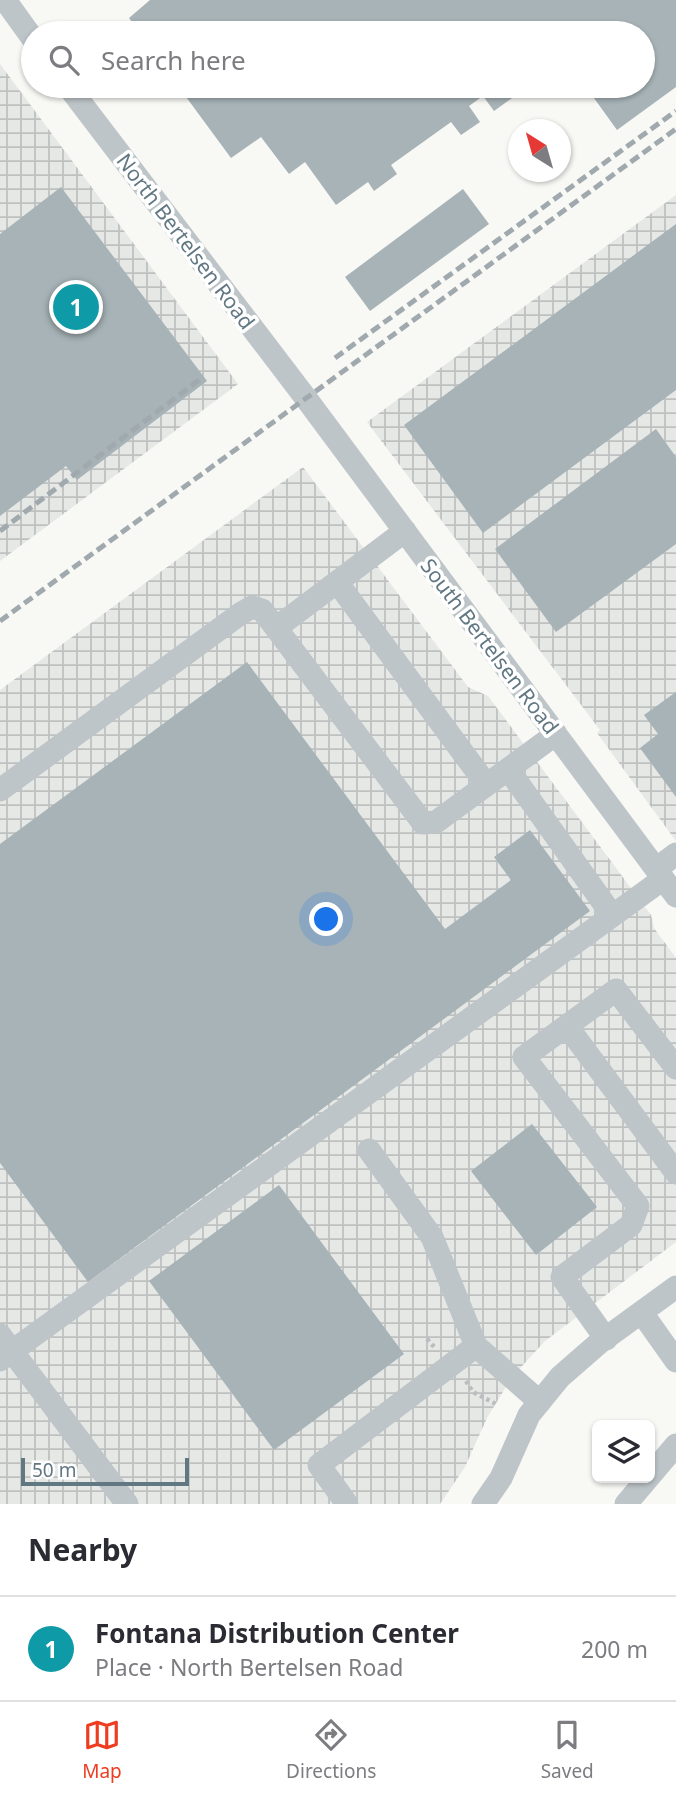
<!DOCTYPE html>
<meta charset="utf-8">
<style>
:root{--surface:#fff;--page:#f2f2f3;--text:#2b2b33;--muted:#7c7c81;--line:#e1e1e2;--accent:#ed3c20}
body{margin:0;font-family:"Noto Sans",sans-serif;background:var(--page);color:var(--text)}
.controls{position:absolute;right:21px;bottom:21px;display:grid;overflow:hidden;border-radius:10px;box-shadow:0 2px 5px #0004}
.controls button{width:63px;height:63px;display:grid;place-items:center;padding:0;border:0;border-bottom:2px solid var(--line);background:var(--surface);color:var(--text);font:35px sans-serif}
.compass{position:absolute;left:508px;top:119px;width:63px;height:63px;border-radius:50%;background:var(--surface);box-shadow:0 2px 5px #0004;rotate:323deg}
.scale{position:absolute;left:21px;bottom:18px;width:168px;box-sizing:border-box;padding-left:7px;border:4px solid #617782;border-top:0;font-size:19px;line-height:24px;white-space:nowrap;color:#617782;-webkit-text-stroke:5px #fff;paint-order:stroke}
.you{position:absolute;left:327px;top:920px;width:24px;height:24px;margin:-18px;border:5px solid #fff;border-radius:50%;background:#1a73e8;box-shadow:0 0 0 10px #1a73e833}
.badge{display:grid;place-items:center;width:46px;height:46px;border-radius:50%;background:var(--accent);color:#fff;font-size:23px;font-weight:700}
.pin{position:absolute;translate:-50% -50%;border:4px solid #fff;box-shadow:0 2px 7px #0006}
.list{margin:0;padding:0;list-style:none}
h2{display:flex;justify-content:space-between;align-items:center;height:91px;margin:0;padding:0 28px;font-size:30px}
h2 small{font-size:23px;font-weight:400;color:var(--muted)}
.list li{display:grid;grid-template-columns:46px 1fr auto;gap:21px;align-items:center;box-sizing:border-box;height:105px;padding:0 28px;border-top:2px solid var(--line)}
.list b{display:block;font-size:26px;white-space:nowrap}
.list p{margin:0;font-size:23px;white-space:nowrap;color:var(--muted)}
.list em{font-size:23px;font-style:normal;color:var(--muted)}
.icon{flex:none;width:38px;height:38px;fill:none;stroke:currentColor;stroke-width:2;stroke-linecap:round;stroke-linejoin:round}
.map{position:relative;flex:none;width:676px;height:1504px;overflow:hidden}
.search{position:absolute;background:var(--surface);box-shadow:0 2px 5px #0004;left:21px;right:21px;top:21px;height:77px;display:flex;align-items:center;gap:18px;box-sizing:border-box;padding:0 24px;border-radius:38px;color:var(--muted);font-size:26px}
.sheet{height:196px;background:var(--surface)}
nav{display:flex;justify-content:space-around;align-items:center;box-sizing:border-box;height:98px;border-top:2px solid var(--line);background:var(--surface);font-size:19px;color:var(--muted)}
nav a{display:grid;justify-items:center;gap:4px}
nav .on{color:var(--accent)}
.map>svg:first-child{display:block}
.industrial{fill:url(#industrial-grid)}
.building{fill:#a7b3b7}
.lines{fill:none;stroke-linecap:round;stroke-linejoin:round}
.path{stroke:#b9bec0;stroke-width:4.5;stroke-dasharray:3.5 3.5;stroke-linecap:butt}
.minor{stroke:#bec5c8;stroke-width:23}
.rail{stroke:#a0a9ae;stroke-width:5;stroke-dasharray:10 5;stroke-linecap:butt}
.labels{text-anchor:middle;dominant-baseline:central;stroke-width:7;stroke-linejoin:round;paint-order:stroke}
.street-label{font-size:21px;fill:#617782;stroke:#fff}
</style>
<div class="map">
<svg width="676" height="1504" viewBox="0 0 676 1504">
<defs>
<pattern id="industrial-grid" width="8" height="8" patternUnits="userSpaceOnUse" patternTransform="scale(1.75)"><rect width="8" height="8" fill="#e6e8e6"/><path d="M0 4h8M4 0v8" fill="none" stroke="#bec1c0"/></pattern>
</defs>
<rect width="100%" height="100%" fill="#f8f8f5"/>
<!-- industrial -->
<path class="industrial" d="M0,64l238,320 -238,177z
M676,195v646l-79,-108 3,-3 -233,-308z
M303,467l165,220 20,9 163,219 3,13 22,30v284l-131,99 -33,36 -25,41 -22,49 -25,37h-440v-814z"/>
<!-- building -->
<path class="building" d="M150,0h526v87l-59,43 -31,-43 -15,10 -8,-11h80v-53h-503l-11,-15z
M178,86h351l-35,25 -11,-15 -14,10 11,16 -19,13 -10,-13 -60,43 6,9 -23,17 -6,-9 -32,23 -31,-43 -16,12 -28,-37 -30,21z
M61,187l146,194 -130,99 -11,-14 -66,50v-282z
M463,189l26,35 -119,87 -25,-34z
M676,224v166l-193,143 -79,-108z
M656,429l20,28v87l-120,88 -61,-83z
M247,662l198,267 66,-49 -17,-23 36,-27 60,81 -502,371 -88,-119v-319z
M676,692v105l-36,-49 18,-14 -14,-19z
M532,1124l65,83 -61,48 -65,-84z
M279,1185l125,169 -130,96 -125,-169z"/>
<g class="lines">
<!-- path -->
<path class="path" d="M427,1339l9,10
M466,1381l7,11 23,12"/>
<!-- minor -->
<path class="minor" d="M5,0l28,39
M68,86l237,311 371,499
M337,582l149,202
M276,628l147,195 13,-1 120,-88
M508,769l104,146
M0,790l240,-176 12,-7 10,3 14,18 129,-97
M656,869l20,-15
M567,1026l109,147
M369,1150l63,87 44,109 64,56
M642,1313l34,48
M0,1335l127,169
M606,1339l-44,-62 69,-52 7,-19 -114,-149 92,-67 60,78
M0,1360l663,-481
M347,1504l-28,-39 157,-119
M483,1504l18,-26 28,-63 31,-38 39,-34 77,-56
M626,1504l50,-59"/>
<!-- rail -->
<path class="rail" d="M335,358l341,-247
M0,531l199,-151
M0,621l676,-492"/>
</g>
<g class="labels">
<!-- street labels -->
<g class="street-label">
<text transform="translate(186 241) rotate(53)">North Bertelsen Road</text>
<text transform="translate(490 646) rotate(53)">South Bertelsen Road</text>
</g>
</g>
</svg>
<div class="controls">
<button><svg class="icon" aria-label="layers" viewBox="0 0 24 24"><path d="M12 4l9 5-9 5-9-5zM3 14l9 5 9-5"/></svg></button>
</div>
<svg class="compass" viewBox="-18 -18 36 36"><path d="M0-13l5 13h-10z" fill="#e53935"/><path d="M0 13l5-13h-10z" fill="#7c7c81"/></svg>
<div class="scale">50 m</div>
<div class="you"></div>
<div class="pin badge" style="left:76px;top:307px;background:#0f9aa8">1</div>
<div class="search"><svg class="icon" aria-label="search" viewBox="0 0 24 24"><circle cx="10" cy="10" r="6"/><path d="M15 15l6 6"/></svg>Search here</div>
</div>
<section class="sheet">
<h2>Nearby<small></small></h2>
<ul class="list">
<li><span class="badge" style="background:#0f9aa8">1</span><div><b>Fontana Distribution Center</b><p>Place · North Bertelsen Road</p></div><em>200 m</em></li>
</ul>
</section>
<nav>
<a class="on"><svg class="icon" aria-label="map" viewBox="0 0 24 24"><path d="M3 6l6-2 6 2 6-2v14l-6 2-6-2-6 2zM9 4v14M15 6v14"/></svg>Map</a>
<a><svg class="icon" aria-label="directions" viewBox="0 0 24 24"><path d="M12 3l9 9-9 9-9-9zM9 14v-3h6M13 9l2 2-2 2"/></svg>Directions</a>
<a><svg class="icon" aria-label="saved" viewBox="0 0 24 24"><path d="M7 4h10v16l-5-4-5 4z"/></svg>Saved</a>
</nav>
